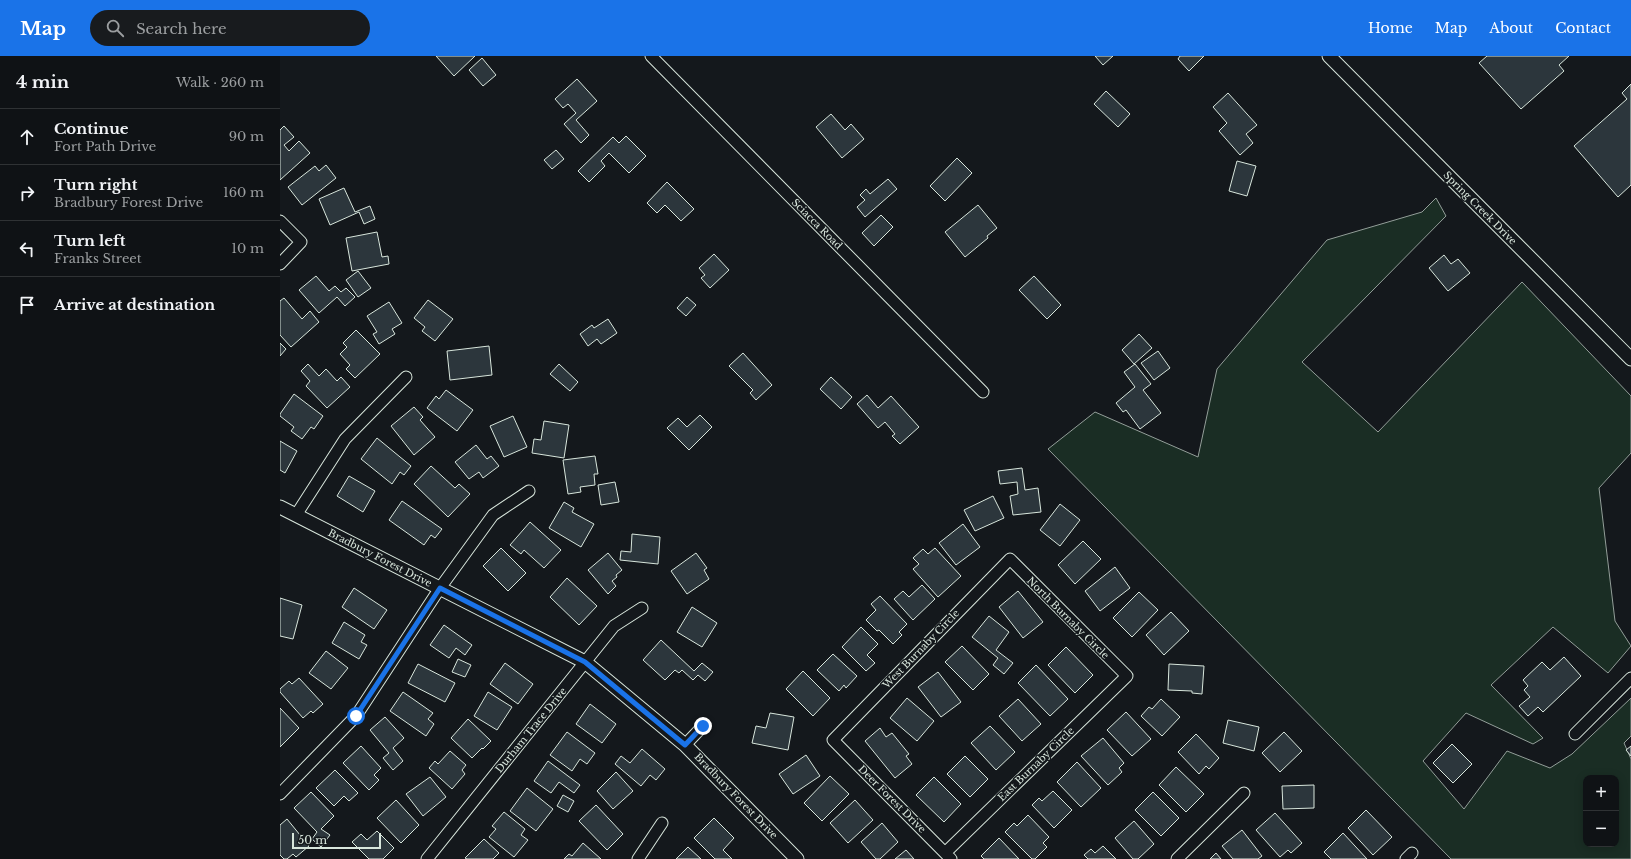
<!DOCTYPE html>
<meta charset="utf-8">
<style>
:root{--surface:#0f1215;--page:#181b1e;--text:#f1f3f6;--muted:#9b9ea0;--line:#2f3234;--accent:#1a73e8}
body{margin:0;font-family:"Libre Baskerville",serif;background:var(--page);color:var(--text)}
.controls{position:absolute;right:12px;bottom:12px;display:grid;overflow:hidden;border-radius:8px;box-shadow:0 2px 10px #0003}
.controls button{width:36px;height:36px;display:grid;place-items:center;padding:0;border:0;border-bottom:1px solid var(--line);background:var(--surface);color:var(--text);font:20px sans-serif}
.scale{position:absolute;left:12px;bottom:10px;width:89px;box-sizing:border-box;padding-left:4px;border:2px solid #d8e6dc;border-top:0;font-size:11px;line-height:14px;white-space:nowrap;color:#d8e6dc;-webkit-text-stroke:3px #14181c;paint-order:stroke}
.stop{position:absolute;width:12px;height:12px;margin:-9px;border:3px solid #1a73e8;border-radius:50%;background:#fff}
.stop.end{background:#1a73e8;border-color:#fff;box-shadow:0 1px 4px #0008}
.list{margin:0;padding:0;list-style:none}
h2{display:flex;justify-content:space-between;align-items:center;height:52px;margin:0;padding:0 16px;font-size:17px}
h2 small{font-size:13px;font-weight:400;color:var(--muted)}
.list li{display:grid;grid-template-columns:26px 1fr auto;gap:12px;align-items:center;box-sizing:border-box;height:56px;padding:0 16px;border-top:1px solid var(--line)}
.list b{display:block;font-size:15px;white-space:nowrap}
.list p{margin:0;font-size:13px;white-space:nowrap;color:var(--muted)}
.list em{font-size:13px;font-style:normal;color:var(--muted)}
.icon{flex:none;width:22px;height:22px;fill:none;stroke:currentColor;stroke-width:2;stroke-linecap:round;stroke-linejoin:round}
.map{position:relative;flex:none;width:1351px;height:803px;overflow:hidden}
header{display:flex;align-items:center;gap:24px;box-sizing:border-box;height:56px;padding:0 20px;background:var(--accent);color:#fff}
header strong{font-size:19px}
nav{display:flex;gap:22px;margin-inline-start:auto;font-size:14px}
.search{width:280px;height:36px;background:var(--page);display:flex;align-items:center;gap:10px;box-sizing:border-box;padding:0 14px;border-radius:22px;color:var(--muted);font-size:15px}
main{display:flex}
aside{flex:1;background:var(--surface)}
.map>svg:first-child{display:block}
.green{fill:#1a2d24;stroke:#939e99;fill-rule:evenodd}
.building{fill:#2c363c;stroke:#d8e6dc}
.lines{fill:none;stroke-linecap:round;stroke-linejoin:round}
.minor-casing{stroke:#d8e6dc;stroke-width:13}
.tertiary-casing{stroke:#d8e6dc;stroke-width:15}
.minor{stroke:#14181c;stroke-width:11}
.tertiary{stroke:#14181c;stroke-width:13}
.route{stroke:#1a73e8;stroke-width:5}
.labels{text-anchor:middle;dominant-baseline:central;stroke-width:3;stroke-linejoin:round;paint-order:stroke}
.street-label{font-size:10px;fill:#d8e6dc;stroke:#14181c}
</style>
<header>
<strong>Map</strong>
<div class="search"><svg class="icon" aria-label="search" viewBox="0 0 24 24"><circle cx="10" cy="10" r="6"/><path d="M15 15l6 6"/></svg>Search here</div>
<nav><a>Home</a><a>Map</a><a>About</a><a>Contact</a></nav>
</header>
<main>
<aside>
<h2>4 min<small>Walk · 260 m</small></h2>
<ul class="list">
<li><svg class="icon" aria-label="ahead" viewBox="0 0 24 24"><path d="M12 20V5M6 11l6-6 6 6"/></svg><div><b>Continue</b><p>Fort Path Drive</p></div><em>90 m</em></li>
<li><svg class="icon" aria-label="right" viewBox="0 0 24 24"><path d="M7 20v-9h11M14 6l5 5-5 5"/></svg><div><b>Turn right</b><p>Bradbury Forest Drive</p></div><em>160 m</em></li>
<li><svg class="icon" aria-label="left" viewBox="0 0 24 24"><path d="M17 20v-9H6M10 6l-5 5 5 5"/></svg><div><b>Turn left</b><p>Franks Street</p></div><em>10 m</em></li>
<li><svg class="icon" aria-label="arrive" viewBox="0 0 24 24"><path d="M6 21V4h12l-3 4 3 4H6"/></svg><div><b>Arrive at destination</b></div></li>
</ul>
</aside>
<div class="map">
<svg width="1351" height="803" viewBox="0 0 1351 803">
<rect width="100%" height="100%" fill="#14181c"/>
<!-- green -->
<path class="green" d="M1156,142l10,18 -144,146 76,70 144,-150 109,114v57l-32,35 16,133 16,25 -23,27 -55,-46 -62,58 52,53 -10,6 -67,-31 -43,48 41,48 43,-58 43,17 22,-14 59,-56v38l-7,7 7,16v100h-180l-403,-410 47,-37 103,45 19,-88 110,-129 95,-28zM1306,722h30v66h-30z"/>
<!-- building -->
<path class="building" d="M156,0h39l-21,20z
M815,0h18l-10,9z
M900,0h24l-15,15 -11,-12z
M1207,0h82l-10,9 5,6 -43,38 -42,-46z
M202,2l14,17 -13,11 -14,-16z
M297,23l20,22 -21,19 13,15 -8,8 -17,-19 12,-11 -8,-9 -5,4 -8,-9z
M1351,28v101l-13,12 -44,-51 53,-47 -5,-6z
M826,35l24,23 -12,13 -24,-23z
M948,37l29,32 -11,9 7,9 -13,12 -21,-24 8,-8 -14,-16z
M551,58l14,16 6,-6 13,15 -22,19 -26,-31z
M4,70l10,11 -10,8 5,6 10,-10 11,12 -30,27v-50z
M346,80l20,20 -17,17 -20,-20 -8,8 4,5 -16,16 -11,-11 35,-34 6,6z
M276,94l8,9 -12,10 -8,-9z
M677,102l15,15 -27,28 -15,-15z
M957,105l19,5 -9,30 -18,-5z
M46,109l10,13 -34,27 -14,-18 27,-21 4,5z
M608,123l9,10 -32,28 -8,-10 8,-7 -5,-5 6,-6 4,5z
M387,126l27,27 -13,12 -16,-16 -8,8 -10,-10z
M64,132l11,24 15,-6 5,13 -11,5 -5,-12 -29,13 -11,-26z
M698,149l19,23 -10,8 1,2 -23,19 -20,-25z
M601,159l12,12 -19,19 -12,-13z
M97,176l5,25 6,-1 1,8 -37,7 -6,-33z
M434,198l15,16 -19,18 -9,-10 4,-3 -6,-7z
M1164,199l7,9 7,-5 12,14 -22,18 -19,-23z
M78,215l13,17 -13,9 -12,-17z
M36,220l13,15 6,-5 6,6 5,-4 9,9 -10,9 -8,-9 -18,16 -20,-23z
M754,220l27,29 -14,14 -28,-29z
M407,241l9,8 -10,11 -9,-8z
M4,242l18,21 8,-8 9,11 -28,25 -11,-12v-34z
M148,244l25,19 -18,22 -13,-10 3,-4 -11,-9z
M109,246l13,21 -10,6 3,5 -16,10 -6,-10 4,-2 -10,-16z
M328,263l9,14 -16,11 -4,-5 -9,7 -8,-12 12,-9 2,3z
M76,274l24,24 -25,24 -9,-9 4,-4 -10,-11 7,-7 -4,-4z
M859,278l13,14 -18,16 -12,-14z
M0,287l6,6 -6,7z
M209,290l3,29 -42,5 -3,-29z
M878,295l12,17 -16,12 -13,-17z
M463,297l29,32 -16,15 -6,-7 3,-3 -24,-24z
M28,308l11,12 7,-7 11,12 4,-4 9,10 -23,21 -21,-22 4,-5 -9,-10z
M279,308l19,18 -8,9 -20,-17z
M855,308l16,20 -8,6 18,23 -21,16 -14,-19 -3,2 -7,-9 19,-16 -11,-15z
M551,321l21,20 -11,12 -21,-20z
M166,334l27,20 -16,21 -30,-23 9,-12 3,3z
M14,338l29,22 -9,13 -3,-2 -9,12 -11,-8 3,-4 -14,-11v-2z
M587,339l11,13 13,-12 28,31 -19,17 -8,-8 3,-2 -10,-12 -7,6 -21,-24z
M134,351l9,10 -3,3 15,17 -21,18 -23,-29z
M420,359l12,12 -23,23 -22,-22 11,-10 9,9z
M233,360l14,31 -23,10 -14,-31z
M264,365l25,4 -5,33 -32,-5 2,-14 7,1z
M97,382l34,28 -7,9 -4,-3 -8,12 -31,-25z
M0,385l17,10 -12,22 -5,-3z
M196,389l11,14 4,-3 8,10 -16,12 -4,-6 -10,7 -14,-17z
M315,400l3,18h-4l1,11 -15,2 1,5 -13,2 -5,-34z
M151,410l24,22 4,-4 11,10 -22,23 -34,-33z
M742,412l3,22 13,-2 3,24 -28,3 -3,-19 8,-2 -1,-12 -17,2 -2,-13z
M69,420l26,15 -12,21 -26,-16z
M335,426l4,20 -18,3 -3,-20z
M713,440l11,22 -29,13 -11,-21z
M122,445l40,28 -7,9 -4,-3 -7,10 -35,-25z
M284,446l10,6 -2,4 22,12 -13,23 -32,-19z
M780,448l20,16 -20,26 -20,-16z
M250,466l31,28 -17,18 -20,-18 -3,4 -11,-9z
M683,468l17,23 -24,18 -17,-22z
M352,478l28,3 -2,27 -38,-4 1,-9 10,1z
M803,485l18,18 -26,25 -17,-19z
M221,492l25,25 -18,18 -25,-25z
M655,492l26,28 -23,21 -25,-28 6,-5 -6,-6 10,-9 5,5z
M328,497l14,17 -6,5 1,2 -5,4 4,5 -8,8 -20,-24z
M416,497l11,15 -3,2 5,9 -22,15 -16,-23z
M835,511l15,21 -30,23 -15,-20z
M287,522l30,28 -18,19 -29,-28z
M642,529l13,14 -22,21 -19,-21 9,-8 6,6z
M74,532l33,22 -13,19 -32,-22z
M738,535l25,31 -20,16 -24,-31z
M859,536l19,18 -26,27 -19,-19z
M600,540l27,28 -8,8 3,3 -9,9 -14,-14 -2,1 -11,-11 10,-10 -5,-6z
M0,542l22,7 -9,34 -13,-3z
M412,551l25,16 -15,24 -25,-15z
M891,556l18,19 -25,24 -18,-20z
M709,560l20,16 -13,18 17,13 -9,11 -11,-9 5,-7 -26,-21z
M64,566l21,13 -4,7 6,3 -8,14 -27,-16z
M164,569l28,20 -7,10 -9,-7 -7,10 -19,-13z
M581,571l17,17 -11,11 8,8 -9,8 -24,-24z
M381,584l33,31 8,-8 11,9 -8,9 -7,-6 -5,5 -11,-10 -3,3 -4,-3 -10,10 -22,-20z
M682,590l27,28 -16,16 -28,-28z
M786,591l27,28 -18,18 -27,-28z
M46,595l22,17 -17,21 -22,-16z
M553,598l24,22 -11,12 -2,-3 -5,6 -22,-21z
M1284,601l17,19 -38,36 -5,-5 -10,9 -9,-10 11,-9 -6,-7 4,-4 -5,-6 19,-18 8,8z
M178,603l13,6 -6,12 -13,-5z
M225,607l28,21 -15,20 -28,-20z
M138,608l37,19 -10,19 -37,-19z
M889,608l35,2 -2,28 -10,-1v-2l-24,-1z
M756,609l32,34 -18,17 -32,-33z
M523,615l27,27 -17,18 -27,-27z
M658,616l23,30 -20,15 -23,-30z
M19,622l24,26 -10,9 -2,-2 -8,7 -23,-26v-3l9,-8 3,3z
M123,636l30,21 -5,6 6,5 -8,12 -36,-25z
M208,636l24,15 -15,23 -23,-14z
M627,642l27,23 -17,20 -27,-23z
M738,643l23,25 -19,17 -23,-25z
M881,643l19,18 -18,19 -21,-20 8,-9 3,2z
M310,648l26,20 -14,19 -26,-19z
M0,652l19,20 -19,19z
M846,656l25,27 -19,17 -25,-26z
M490,657l24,4 -6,33 -36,-7 4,-17 10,2z
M105,661l19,21 -11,10 10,13 -10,9 -10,-12 6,-5 -19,-23z
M188,663l23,22 -8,8 -1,-1 -10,10 -21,-20z
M948,664l31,7 -5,24 -31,-8z
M710,670l25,26 -19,18 -25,-27z
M600,672l6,9 6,-4 17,21 -3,2 6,8 -17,14 -30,-37z
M287,676l28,21 -8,11 -7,-5 -8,12 -22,-16z
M1004,676l18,19 -22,21 -18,-19z
M916,678l23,24 -10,11 -3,-3 -7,8 -21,-22z
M823,682l21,25 -5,5 3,4 -14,13 -27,-29z
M1172,688l20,20 -19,19 -20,-20z
M81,690l20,22 -7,7 5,5 -10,10 -26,-27z
M1351,690v10l-5,-6z
M362,693l23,20 -9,11 -6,-5 -9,11 -26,-22 6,-8 9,7z
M170,695l16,14 -4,5 3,4 -13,15 -23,-21 6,-7 3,3z
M526,699l14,21 -27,18 -14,-20z
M685,700l23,23 -18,18 -23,-23z
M268,705l32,24 -6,8 -15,-11 -8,11 -17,-12z
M797,706l24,26 -20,19 -24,-25z
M896,711l28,27 -18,18 -27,-27z
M55,714l23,23 -9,8 -5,-5 -10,10 -18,-18z
M336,716l17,19 -20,18 -16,-18z
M550,720l19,18 -27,27 -18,-18z
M150,721l16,20 -23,19 -17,-22z
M654,721l27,27 -17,18 -28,-27z
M1034,729v23l-31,1 -1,-23z
M247,732l26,21 -17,22 -26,-20z
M773,735l19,19 -18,18 -22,-23 7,-7 3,3z
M31,736l23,24 -13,13 9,6 -9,12 -9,-8 5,-7 -23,-24z
M873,736l26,26 -18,18 -26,-26z
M283,739l11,6 -6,11 -11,-6z
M116,744l23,25 -18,18 -24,-25z
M575,744l18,20 -25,23 -18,-20z
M316,749l27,29 -16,16 -28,-29z
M1086,754l26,27 -19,18 -25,-27z
M224,756l21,17 -4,6 7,5 -14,17 -25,-20 7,-8 -4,-3z
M995,757l27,30 -11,10 -3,-3 -8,7 -24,-27z
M748,759l21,22 -6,6 4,4 -12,12h-3l-27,-27 9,-9 3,3z
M434,762l20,20 -11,12 9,9h-17l-21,-21z
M7,763l22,27 -13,11 -3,-3 -6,5h-3l-4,-4v-30z
M854,765l20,23 -16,15h-5l-18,-21z
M602,767l16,19 -18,17h-4l-15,-17z
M962,774l20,26 -4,3h-25l-11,-13z
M97,775l17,17 -11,11h-14l-17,-17 9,-8 6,6z
M1063,777l24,26h-36l-7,-7z
M719,782l20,21h-35l-3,-3z
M204,783l15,14 -6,6h-26l-2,-1z
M303,787l18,16h-37l5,-5 3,2z
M823,790l13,13h-28l-4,-4 7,-6 4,4z
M408,791l13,12h-25z
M626,794l8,9h-19z
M936,797l5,6h-11z"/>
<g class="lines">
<!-- minor casing -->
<g class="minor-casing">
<path id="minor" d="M371,0l332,336
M0,165l21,21 -21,22
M21,462l-3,-6 47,-73 61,-62
M1295,678l56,-56
M405,689l18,-19
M0,738l76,-78 84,-128 53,-73 36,-24
M665,797l182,-177 -117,-117 -177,181 112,113 6,6
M147,803l187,-233 28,-18
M358,803l24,-36
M897,803l67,-66
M1126,803l6,-6"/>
</g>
<!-- tertiary casing -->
<g class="tertiary-casing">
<path id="tertiary" d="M1049,0l302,303
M0,451l305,155 100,83 112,114"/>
</g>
<!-- minor -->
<use href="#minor" class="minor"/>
<!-- tertiary -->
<use href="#tertiary" class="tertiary"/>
</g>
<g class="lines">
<!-- route -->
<path class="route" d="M76,660l84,-128 145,74 100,83 18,-19"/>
</g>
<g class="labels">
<!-- street labels -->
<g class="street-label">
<text transform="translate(1200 152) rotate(45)">Spring Creek Drive</text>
<text transform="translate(537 168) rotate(45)">Sciacca Road</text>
<text transform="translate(100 502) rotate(27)">Bradbury Forest Drive</text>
<text transform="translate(788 562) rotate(45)">North Burnaby Circle</text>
<text transform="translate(641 593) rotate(-46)">West Burnaby Circle</text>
<text transform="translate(251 674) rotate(-51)">Durham Trace Drive</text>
<text transform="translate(756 708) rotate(-44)">East Burnaby Circle</text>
<text transform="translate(456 740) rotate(46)">Bradbury Forest Drive</text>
<text transform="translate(612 743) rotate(45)">Deer Forest Drive</text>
</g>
</g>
</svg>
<div class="controls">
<button>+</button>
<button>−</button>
</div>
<div class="scale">50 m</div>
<div class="stop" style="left:76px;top:660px"></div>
<div class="stop end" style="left:423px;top:670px"></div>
</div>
</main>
